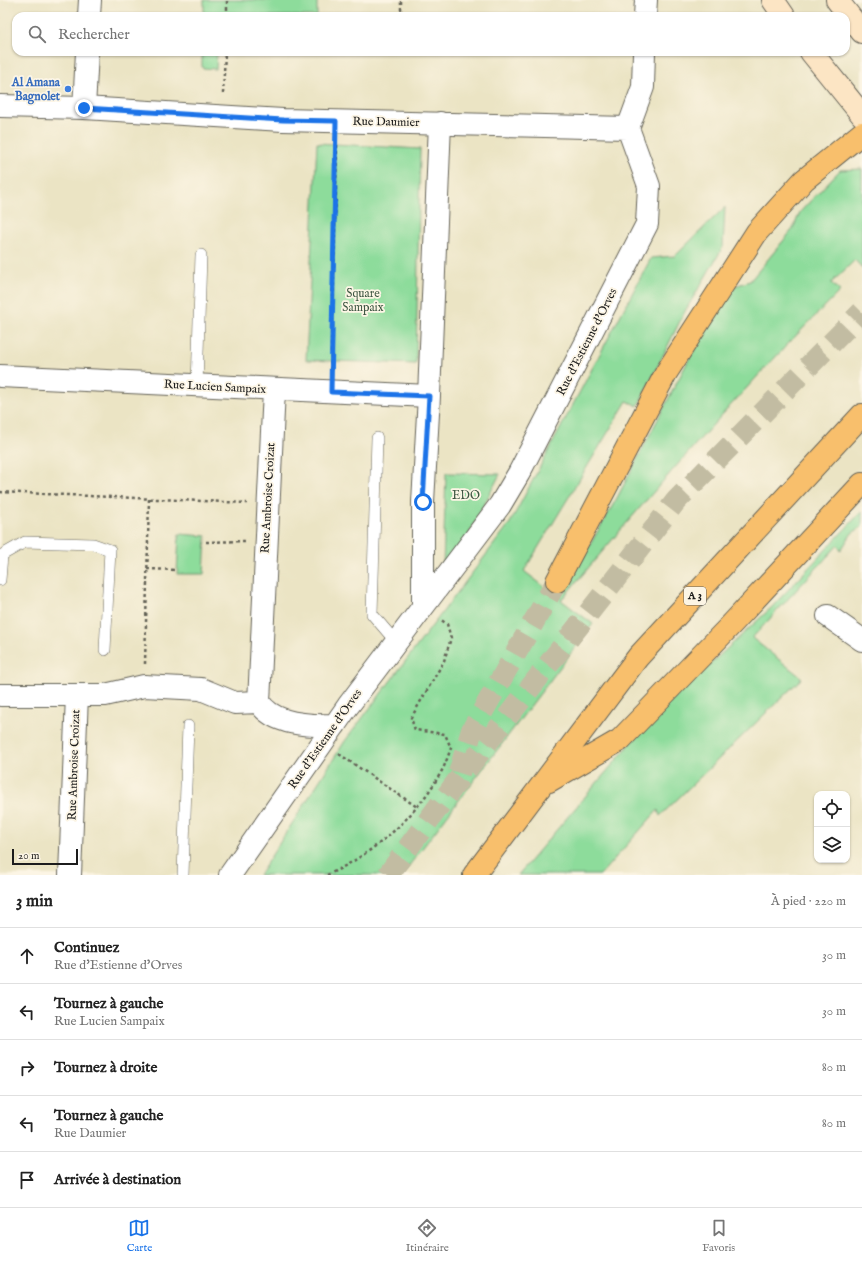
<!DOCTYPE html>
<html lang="fr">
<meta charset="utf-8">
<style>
:root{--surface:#fff;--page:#f6f6f6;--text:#222;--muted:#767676;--line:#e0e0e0;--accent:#1a73e8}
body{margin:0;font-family:"IM FELL English",serif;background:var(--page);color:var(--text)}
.controls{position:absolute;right:12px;bottom:12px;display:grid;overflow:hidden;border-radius:8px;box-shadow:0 1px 3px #0004}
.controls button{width:36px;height:36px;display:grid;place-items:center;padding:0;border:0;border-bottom:1px solid var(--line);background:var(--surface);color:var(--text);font:20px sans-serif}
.scale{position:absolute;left:12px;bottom:10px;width:66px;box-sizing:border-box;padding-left:4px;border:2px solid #1c1c1c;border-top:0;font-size:11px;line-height:14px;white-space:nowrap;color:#1c1c1c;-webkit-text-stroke:3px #fcf5e5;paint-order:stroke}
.stop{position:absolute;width:12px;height:12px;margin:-9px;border:3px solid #1a73e8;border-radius:50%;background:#fff}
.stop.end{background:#1a73e8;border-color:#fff;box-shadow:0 1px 4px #0008}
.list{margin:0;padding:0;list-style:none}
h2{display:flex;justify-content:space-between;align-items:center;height:52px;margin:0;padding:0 16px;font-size:17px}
h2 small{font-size:13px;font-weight:400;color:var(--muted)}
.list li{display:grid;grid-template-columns:26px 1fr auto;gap:12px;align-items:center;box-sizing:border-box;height:56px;padding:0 16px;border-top:1px solid var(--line)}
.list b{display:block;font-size:15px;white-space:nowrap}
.list p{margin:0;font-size:13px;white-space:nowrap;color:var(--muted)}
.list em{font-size:13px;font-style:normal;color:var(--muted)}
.icon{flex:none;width:22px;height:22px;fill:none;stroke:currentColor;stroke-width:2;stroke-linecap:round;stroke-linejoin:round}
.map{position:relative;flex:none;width:862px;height:875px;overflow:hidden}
.search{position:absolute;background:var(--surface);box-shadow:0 1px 3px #0004;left:12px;right:12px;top:12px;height:44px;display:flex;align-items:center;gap:10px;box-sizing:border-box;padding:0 14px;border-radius:12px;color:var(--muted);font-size:15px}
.sheet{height:332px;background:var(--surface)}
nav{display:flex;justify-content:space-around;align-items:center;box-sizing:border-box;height:56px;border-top:1px solid var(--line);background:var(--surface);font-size:11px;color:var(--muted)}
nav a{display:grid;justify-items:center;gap:2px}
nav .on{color:var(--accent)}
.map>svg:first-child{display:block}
.green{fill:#8ddc9b;stroke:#547c5c}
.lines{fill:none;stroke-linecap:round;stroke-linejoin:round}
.highway-tunnel{stroke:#c2bca2;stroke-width:22;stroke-dasharray:22 11;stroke-linecap:butt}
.lane-casing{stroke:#646257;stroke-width:12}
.street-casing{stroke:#646257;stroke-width:24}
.secondary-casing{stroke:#646257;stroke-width:24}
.highway-casing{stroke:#646257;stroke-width:24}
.path{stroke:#646257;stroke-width:2.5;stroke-dasharray:3 3;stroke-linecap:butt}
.lane{stroke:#fff;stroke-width:11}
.street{stroke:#fff;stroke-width:22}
.secondary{stroke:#fce5c4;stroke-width:22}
.highway{stroke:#f8bf6c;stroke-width:22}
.route{stroke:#1a73e8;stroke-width:5}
.shop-dot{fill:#3f7fe0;stroke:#fcf5e5;stroke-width:1.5}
.labels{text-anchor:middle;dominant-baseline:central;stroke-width:3.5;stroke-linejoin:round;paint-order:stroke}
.shield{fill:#fcf5e5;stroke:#5f5d58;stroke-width:1}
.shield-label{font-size:11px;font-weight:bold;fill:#1c1c1c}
.shop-label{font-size:12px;font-weight:bold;fill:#366cbe;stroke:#fcf5e5;text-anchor:end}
.street-label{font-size:12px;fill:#1c1c1c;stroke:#fcf5e5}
.park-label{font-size:12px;fill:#3e5642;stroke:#fcf5e5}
</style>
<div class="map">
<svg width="862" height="875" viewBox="0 0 862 875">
<rect width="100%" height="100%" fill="#fcf5e5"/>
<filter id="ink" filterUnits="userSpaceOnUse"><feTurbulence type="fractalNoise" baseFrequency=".025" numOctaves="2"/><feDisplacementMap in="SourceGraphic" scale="8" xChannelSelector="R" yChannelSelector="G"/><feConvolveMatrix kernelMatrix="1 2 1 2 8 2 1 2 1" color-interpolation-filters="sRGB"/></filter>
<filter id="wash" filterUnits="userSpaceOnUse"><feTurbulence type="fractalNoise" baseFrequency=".012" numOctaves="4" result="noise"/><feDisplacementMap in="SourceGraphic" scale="16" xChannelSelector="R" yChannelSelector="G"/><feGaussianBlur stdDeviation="0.9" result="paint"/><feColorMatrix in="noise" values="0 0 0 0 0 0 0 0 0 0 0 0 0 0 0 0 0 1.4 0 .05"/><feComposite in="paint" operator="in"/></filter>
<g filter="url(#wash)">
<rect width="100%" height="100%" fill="#ebe4c4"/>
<!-- green -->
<path class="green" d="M204,0h113v16h-113z
M202,52h15l-1,17 -14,-1z
M317,143l103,6 -4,215 -110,-4z
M862,169v99l-7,-8 -24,23 9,8c-99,98 -189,203 -279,309l32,24 -191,251h-143l86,-134 165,-218 141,-265 24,-2 50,-49 -2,40 -39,66 -46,93 -11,-5 -103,170 35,27 58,-100 84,-162 31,-49 18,-6 43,-52 7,-17 40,-42z
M446,473l54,1 -33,64 -24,30z
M862,511v16l-10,6 -11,17 -3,-5 -86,93 50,40 -142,138 -2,-6 -58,65h-82l137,-160 116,-107z
M179,534l27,2 -2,38h-27z"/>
</g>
<g filter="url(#ink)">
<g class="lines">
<!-- highway-tunnel -->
<path class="highway-tunnel" d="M459,773l13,-43 85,-149
M388,875l68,-92 220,-282 186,-189"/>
<!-- lane casing -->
<g class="lane-casing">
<path id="lane" d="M197,386l4,-131
M377,438l-5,176 24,28
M0,580l2,-25 23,-13 68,2 17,6 -5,100
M183,875l5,-149"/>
</g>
<!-- street casing -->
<g class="street-casing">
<path id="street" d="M89,16l1,-16
M645,16l1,-16
M0,106l84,2 199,12 345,8
M84,108l3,-56
M0,376l429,20
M423,606v-104l6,-106 11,-273
M828,616l34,24
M0,695h105l39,-9 57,3 34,14 24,-1 15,-312
M259,702c14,23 51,24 76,23
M70,875l7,-180
M230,875l118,-169 152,-201 19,-32 128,-249 2,-38 -21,-58 15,-41 1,-35"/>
</g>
<!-- secondary casing -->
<g class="secondary-casing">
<path id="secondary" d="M773,0l11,16
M837,0l25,32
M811,52l51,63"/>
</g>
<!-- highway casing -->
<g class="highway-casing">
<path id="highway" d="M557,581l109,-208 91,-141 47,-52 58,-47
M549,781l71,-41 109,-113 133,-143
M474,875l164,-218 224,-242"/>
</g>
<!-- path -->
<path class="path" d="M227,16v-16
M401,16v-16
M223,94l2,-42
M331,370l6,-227
M0,492l247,11
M206,542l39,-1
M147,569l30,1
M145,664l4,-165
M339,754l78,53
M327,875c46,-21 88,-57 113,-101 5,-8 8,-18 11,-26l-6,-14 -30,-4 -4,-12 33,-57 7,-23 -4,-14 -7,-5"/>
<!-- lane -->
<use href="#lane" class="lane"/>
<!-- street -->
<use href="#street" class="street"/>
<!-- secondary -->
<use href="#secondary" class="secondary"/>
<!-- highway -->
<use href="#highway" class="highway"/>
</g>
</g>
<g class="lines" filter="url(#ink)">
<!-- route -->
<path class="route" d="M84,108l199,12 53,1 -5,271 98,4 -6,106"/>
</g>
<!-- markers -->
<circle class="shop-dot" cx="68" cy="89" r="4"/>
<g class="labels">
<!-- shield labels -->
<rect class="shield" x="684" y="587" width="22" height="18" rx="3"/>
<g class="shield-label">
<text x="695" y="596">A 3</text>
</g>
<!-- shop labels -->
<g class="shop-label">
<text x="60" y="82">Al Amana<tspan x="60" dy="14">Bagnolet</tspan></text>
</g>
<!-- street labels -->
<g class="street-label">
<text transform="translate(386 122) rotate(1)">Rue Daumier</text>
<text transform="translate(587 342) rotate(-63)">Rue d'Estienne d'Orves</text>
<text transform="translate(215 387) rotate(3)">Rue Lucien Sampaix</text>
<text transform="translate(268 498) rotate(-87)">Rue Ambroise Croizat</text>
<text transform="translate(325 739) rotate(-55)">Rue d'Estienne d'Orves</text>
<text transform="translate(74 765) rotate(-88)">Rue Ambroise Croizat</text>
</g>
<!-- park labels -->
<g class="park-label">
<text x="363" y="293">Square<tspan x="363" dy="14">Sampaix</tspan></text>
<text x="466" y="495">EDO</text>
</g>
</g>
</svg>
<div class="controls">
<button><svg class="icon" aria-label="locate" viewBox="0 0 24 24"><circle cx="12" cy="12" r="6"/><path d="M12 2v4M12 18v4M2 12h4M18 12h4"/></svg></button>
<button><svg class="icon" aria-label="layers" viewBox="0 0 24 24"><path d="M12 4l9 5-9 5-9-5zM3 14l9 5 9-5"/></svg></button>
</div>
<div class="scale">20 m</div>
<div class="stop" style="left:423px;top:502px"></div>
<div class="stop end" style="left:84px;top:108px"></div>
<div class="search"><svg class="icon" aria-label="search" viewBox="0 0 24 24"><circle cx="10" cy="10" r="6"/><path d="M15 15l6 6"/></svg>Rechercher</div>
</div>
<section class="sheet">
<h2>3 min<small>À pied · 220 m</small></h2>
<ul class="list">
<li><svg class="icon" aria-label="ahead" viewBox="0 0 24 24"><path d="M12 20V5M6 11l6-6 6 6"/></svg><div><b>Continuez</b><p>Rue d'Estienne d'Orves</p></div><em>30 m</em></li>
<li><svg class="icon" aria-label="left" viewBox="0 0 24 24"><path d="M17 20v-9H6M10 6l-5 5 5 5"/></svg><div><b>Tournez à gauche</b><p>Rue Lucien Sampaix</p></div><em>30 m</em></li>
<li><svg class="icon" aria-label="right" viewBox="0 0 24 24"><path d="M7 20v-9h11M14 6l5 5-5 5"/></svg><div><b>Tournez à droite</b></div><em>80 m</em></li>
<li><svg class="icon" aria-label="left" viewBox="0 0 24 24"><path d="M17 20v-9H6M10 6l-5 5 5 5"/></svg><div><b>Tournez à gauche</b><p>Rue Daumier</p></div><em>80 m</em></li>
<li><svg class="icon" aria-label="arrive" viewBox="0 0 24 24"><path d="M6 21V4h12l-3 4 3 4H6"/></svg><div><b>Arrivée à destination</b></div></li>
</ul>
</section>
<nav>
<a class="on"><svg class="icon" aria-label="map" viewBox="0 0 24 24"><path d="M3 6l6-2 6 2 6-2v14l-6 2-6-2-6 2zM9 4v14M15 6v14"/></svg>Carte</a>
<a><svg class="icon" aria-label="directions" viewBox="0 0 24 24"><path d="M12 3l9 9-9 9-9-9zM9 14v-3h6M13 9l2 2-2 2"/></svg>Itinéraire</a>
<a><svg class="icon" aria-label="saved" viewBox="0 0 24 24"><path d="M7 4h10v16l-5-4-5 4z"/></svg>Favoris</a>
</nav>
